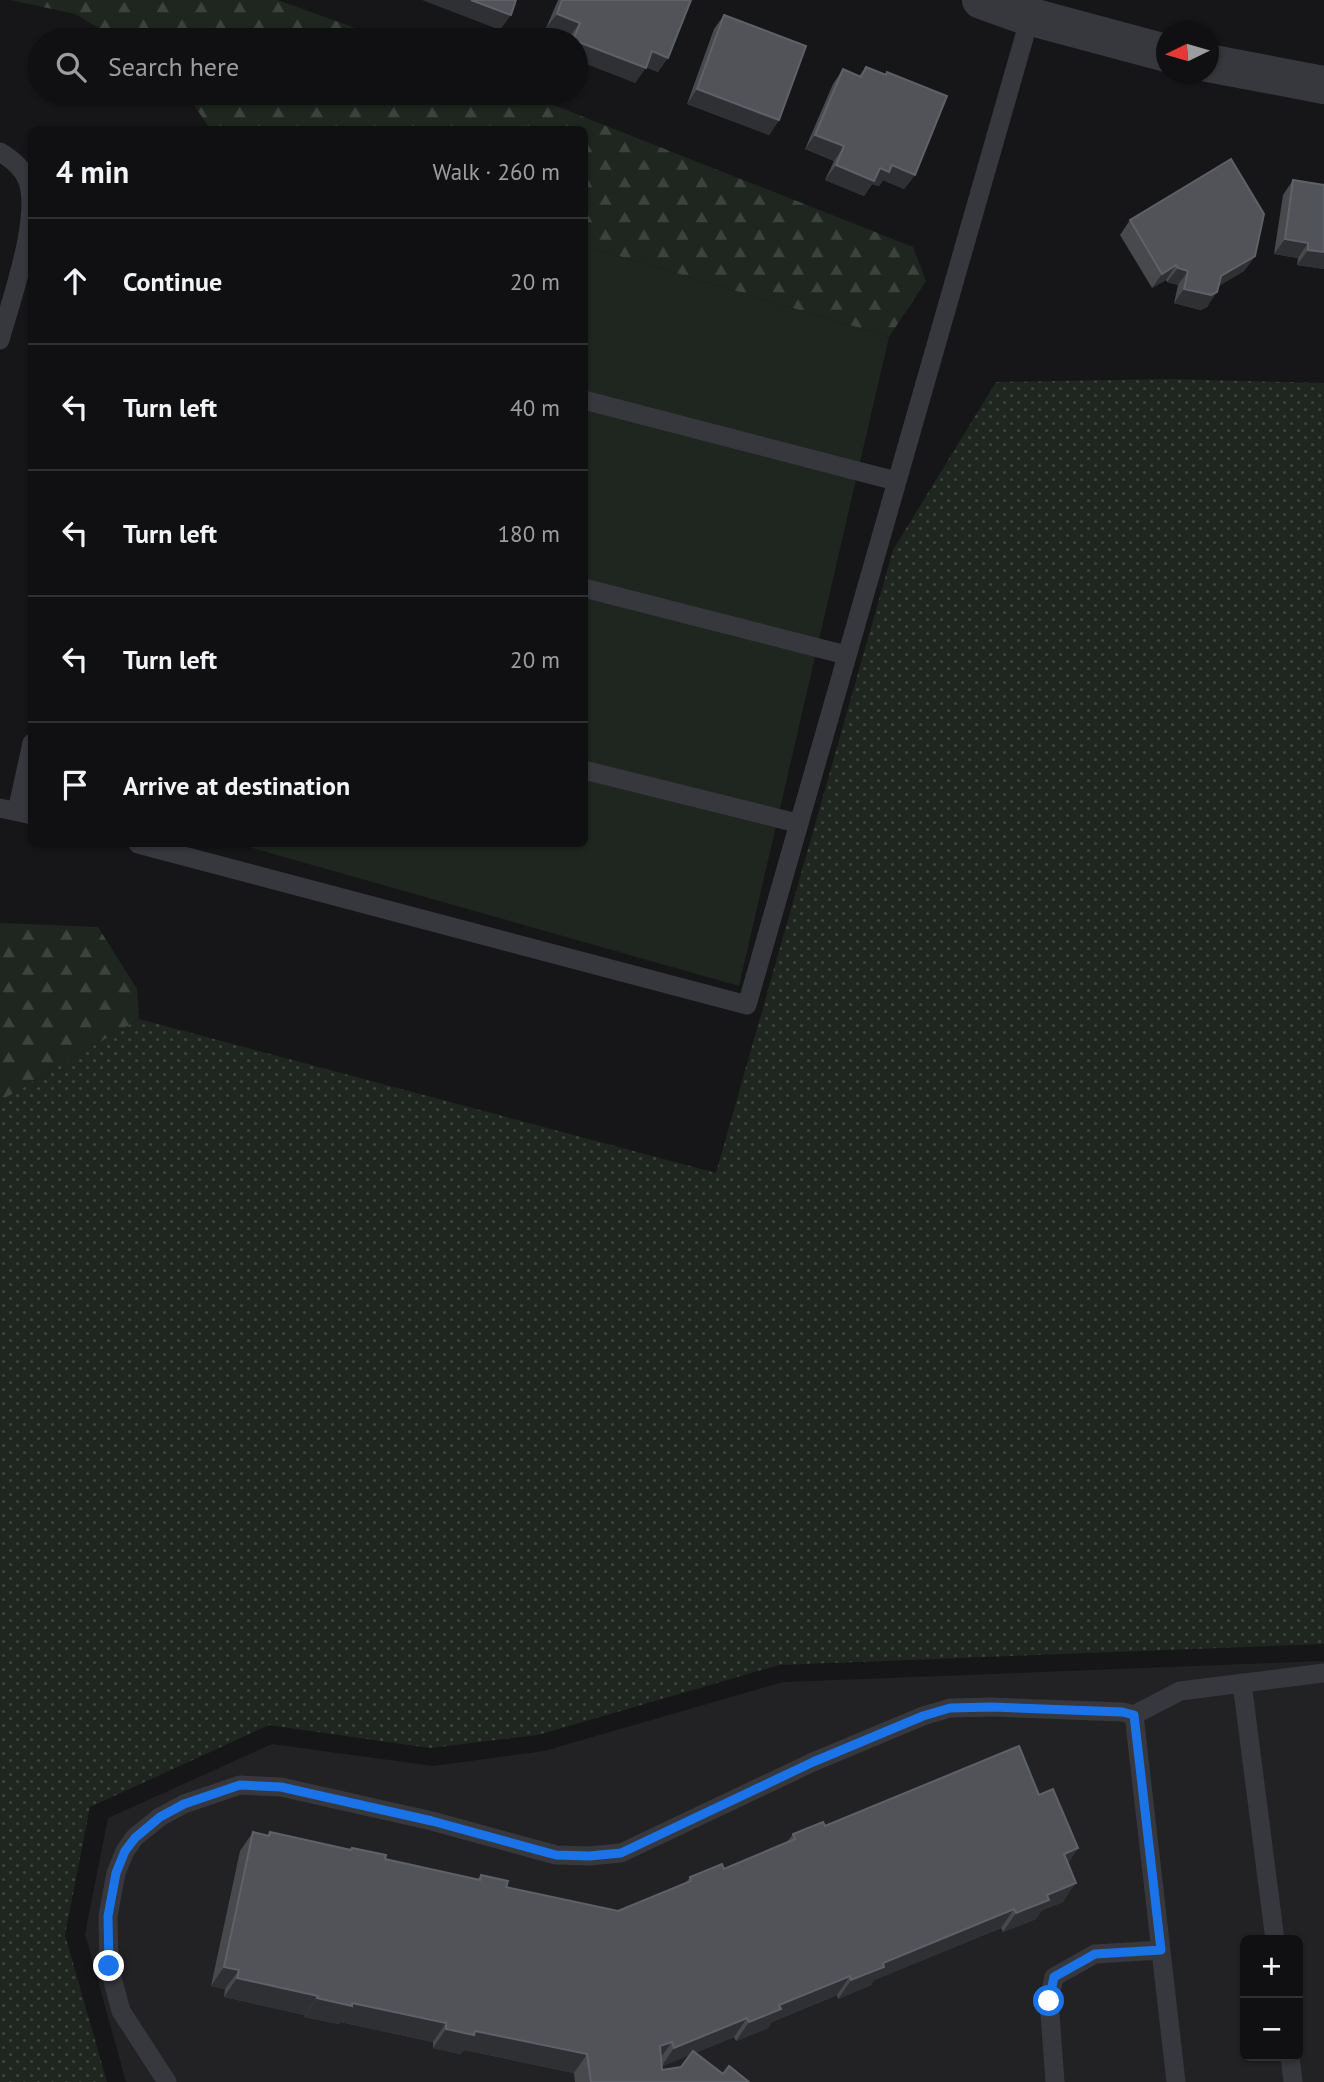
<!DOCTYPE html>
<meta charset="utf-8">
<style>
:root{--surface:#101012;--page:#19191b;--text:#f1f3f6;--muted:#9c9d9f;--line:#303032}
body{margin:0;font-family:"PT Sans",sans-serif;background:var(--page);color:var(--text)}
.controls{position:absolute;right:21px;bottom:21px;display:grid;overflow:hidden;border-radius:10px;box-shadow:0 2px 5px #0004}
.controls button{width:63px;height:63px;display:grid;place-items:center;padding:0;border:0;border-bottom:2px solid var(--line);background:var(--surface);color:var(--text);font:35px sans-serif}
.compass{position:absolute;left:1156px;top:21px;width:63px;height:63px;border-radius:50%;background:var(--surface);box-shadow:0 2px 5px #0004;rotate:265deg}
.stop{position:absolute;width:21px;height:21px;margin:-16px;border:5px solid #1a73e8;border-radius:50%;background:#fff}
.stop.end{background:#1a73e8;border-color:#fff;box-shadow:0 2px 7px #0008}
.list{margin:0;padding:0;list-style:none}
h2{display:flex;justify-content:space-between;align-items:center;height:91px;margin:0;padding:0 28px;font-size:30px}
h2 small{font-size:23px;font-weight:400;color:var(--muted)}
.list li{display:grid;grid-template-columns:46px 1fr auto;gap:21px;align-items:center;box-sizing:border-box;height:126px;padding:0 28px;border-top:2px solid var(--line)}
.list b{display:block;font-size:26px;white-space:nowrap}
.list em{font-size:23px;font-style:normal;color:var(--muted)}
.icon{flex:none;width:38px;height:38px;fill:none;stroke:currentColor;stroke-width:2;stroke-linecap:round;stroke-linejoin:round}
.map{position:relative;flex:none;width:1324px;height:2082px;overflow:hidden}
.search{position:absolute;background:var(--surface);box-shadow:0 2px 5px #0004;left:28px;top:28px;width:560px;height:77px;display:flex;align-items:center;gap:18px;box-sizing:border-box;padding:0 24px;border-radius:38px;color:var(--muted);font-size:26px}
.panel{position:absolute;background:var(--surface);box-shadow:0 2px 5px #0004;left:28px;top:126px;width:560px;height:721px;border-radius:10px}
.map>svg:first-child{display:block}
.built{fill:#222225;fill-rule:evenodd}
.grass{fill:url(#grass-dots)}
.forest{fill:url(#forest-firs)}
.green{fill:#1e261f}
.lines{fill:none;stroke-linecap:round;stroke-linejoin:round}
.service{stroke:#37383d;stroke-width:19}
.tertiary{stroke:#37383d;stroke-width:38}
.wall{fill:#47494d;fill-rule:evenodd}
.shaded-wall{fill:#2f3033}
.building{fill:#525359;stroke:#5f6168;stroke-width:2}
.route{stroke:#1a73e8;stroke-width:9}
</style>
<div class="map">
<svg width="1324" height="2082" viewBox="0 0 1324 2082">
<defs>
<pattern id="grass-dots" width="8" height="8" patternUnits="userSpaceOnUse" patternTransform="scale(1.75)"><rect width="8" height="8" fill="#1e261f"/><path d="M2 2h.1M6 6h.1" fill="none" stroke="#3c433d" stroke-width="1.8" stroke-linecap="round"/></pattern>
<pattern id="forest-firs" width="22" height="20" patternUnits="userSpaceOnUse" patternTransform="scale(1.75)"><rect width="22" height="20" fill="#1e261f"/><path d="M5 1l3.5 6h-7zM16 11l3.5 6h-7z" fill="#3c433d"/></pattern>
</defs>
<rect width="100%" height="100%" fill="#161618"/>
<!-- built -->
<path class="built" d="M1324,1661v421h-1198l-41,-148 23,-116 164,-74 161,22 111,-15 239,-69zM1245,1940h53v116h-53z"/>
<!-- grass -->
<path class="grass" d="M1170,379l154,4v1261l-545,21 -241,70 -108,13 -161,-23 -179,82 -25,128 42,147h-107v-981l139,-82 577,154 177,-623 103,-168z"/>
<!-- forest -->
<path class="forest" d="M11,0h267l110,40h-269l-44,-26z
M186,93h337l390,154 13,34 -37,56 -304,-91 -1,-116 -374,-1z
M0,923l98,4 39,62 2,30 -139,82z"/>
<!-- green -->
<path class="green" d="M585,246l304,91 -150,649 -501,-142h346z"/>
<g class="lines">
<!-- service -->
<path class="service" d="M0,152c10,6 22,16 27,27 15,36 -17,124 -27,161
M584,400l312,81
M584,588l262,67
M584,770l213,53
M0,808l32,7
M17,811l15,-68
M138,844l609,161 283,-988
M1242,1683l33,257
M1134,1715l42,367
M1290,2056l3,26
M167,2082l-46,-71 -12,-45 -1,-50 8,-43 9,-22 10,-14 25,-20 24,-13 56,-19 41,2 151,34 124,34 33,1 32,-3 192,-91 110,-46 27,-8 42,-1 130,5 12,3 46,-24 144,-18
M1055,2082l-6,-81 5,-24 41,-23 66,-4"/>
<!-- tertiary -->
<path class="tertiary" d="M981,0l36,13 149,40
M1208,63l116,22"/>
</g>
<!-- wall -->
<path class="wall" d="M558,0h133l-33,72 -12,-5 -11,16 -59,-43h-8l1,-3 -23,-9z
M724,15l55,105 -10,15 -82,-31 27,-75z
M866,67l49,108 -11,14 -21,-9 -4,6 -7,-2 -8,12 -39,-16 9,-19 -29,-12 28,-65 10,-15 16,7z
M1293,180l31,89 -27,-4 1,-7 -24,-4 9,-59z
M1130,220l125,36 -11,15 -26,15 -11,21 -7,3 -26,-7 4,-18 -11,-3 -1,-2 -14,8 -32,-53z
M1039,1795l39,53 -10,15 -5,39 -21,8 -6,9 -33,13 -2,-4 -127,52 -3,5 -33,14 -1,-4 -65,27 -4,6 -32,13 -2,-4 -39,16 28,21 26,8h-174l-1,-9 -110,-23 -4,4 -27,-6v-6l-93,-20 -1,2 -35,-7 1,-2 -81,-18 1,-8 -14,-3 29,-135 13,-19 14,4 3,-4 80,18 2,-2 33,11 93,20 3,-4 25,12 112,24 67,-27 5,-7 34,-8 63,-27 6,-8 32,-8zM689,2055l-8,12 -19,3v-4z"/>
<!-- shaded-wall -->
<path class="shaded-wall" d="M422,0h49l40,15 -11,15z
M557,14l23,9 -11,14 -23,-9z
M576,41l70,27 -11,15 -59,-23z
M652,51l16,7 -10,14 -16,-6z
M697,89l82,31 -10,15 -82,-31z
M815,135l29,11 -10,15 -29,-12z
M836,165l44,3 12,-3 23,10 -11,14 -21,-9 -4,6 -7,-2 -8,12 -39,-16z
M1285,239l23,4 -10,15 -24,-4z
M1308,250l16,2v17l-27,-4z
M1255,256l-11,15 -33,20 10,-15z
M1176,265l-10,15 -14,8 10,-14z
M1178,268l10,3 -10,14 -11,-3z
M1184,289l33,3 -10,15 -7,3 -26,-7z
M1078,1848l-13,19 -1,-13z
M1076,1883l-13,19 -21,8 -6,9 -33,13 13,-19 31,-18z
M1014,1909l-13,19 -127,52 -3,5 -33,14 13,-19 32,-17z
M224,1967l15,3 -14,19 -14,-3z
M850,1976l-13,19 -65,27 -4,6 -32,13 13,-19 30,-17z
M237,1978l81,18 -13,19 -81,-18z
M317,1998l35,5 94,20 -13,19 -93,-20 -1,2 -35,-7z
M747,2018l-13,19 -73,30 13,-19z
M446,2029l29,2 112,23 -13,19 -110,-23 -4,4 -27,-6z
M672,2042l-14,19 2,-15z"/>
<!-- building -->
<path class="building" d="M471,0h45l-5,15z
M562,0h129l-23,58 -16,-7 -6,17 -70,-27v-1h-3l7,-17 -23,-9z
M724,15l82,31 -27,74 -82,-31z
M866,67l20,8 1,-3 60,24 -32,79 -23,-10 -3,7 -9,-4 -6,13 -38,-16 8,-19 -29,-11 28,-66 18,8z
M1231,159l33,55 -9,42 -34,20 -4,16 -6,3 -27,-6 4,-18 -10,-3 -2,-3 -14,9 -32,-54z
M1293,180l31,5v67l-16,-2v-7l-23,-4z
M1019,1746l20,49 14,-6 25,59 -14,6 12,29 -29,12 2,5 -33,13 -2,-4 -131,54 1,4 -33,13 -1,-4 -71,29 2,4 -32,13 -2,-4 -73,30 -2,-6 -12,4 2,24 19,-3 12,-16 30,23 6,-8 20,16h-158l-4,-28 -112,-23 -1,4 -28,-6v-6l-94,-20v3l-35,-8 1,-2 -81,-18 2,-8 -15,-3 29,-135 16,4 1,-4 81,18 1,-2 34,7 -1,4 95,21 1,-5 27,6 -2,6 112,24 73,-30 -1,-4 32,-13 2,5 71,-30 -2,-5 30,-12 2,4z"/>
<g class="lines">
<!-- route -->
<path class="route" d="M109,1966l-1,-50 8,-43 9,-22 10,-13 25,-21 24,-13 56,-19 41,2 151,34 124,34 33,1 32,-3 192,-91 110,-46 27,-8 42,-1 130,5 12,3 27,235 -66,4 -41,23 -5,24"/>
</g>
</svg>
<div class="controls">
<button>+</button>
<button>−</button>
</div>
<svg class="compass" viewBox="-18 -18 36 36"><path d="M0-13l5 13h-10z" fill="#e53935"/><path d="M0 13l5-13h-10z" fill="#9c9d9f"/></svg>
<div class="stop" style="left:1049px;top:2001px"></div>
<div class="stop end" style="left:109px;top:1966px"></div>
<div class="search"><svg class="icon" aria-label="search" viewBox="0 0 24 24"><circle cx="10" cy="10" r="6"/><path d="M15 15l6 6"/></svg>Search here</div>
<section class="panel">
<h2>4 min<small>Walk · 260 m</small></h2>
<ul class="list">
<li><svg class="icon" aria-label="ahead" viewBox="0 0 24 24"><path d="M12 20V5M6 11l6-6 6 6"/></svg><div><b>Continue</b></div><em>20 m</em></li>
<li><svg class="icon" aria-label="left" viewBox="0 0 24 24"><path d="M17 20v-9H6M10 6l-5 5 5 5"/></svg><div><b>Turn left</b></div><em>40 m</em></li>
<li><svg class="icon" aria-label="left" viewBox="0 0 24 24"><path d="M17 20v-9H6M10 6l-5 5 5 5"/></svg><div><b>Turn left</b></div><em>180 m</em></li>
<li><svg class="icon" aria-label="left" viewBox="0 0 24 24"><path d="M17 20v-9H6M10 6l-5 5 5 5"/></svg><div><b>Turn left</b></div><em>20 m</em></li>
<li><svg class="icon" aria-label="arrive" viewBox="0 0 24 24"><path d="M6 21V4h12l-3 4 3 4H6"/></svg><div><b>Arrive at destination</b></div></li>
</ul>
</section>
</div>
